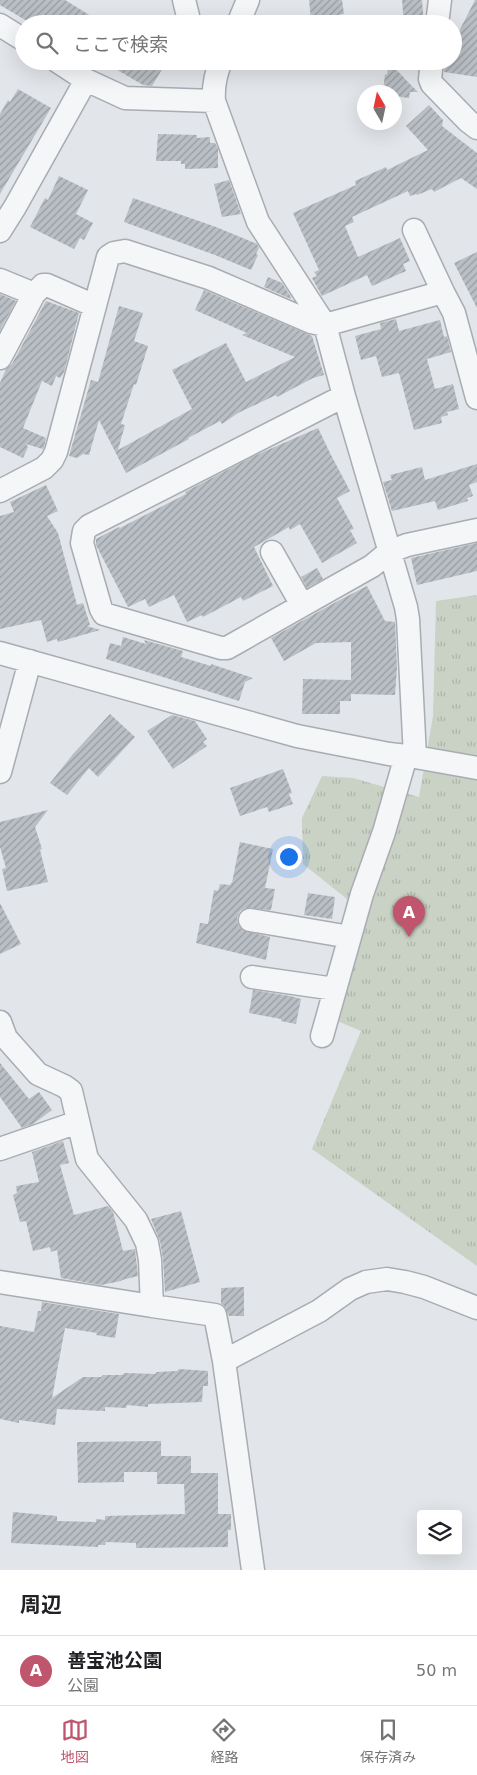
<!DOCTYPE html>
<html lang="ja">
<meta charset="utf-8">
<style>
:root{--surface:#fff;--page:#f6f6f6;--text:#202124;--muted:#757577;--line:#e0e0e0;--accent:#bf566e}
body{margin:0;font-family:"DejaVu Sans","Noto Sans JP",sans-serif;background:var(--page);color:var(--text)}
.controls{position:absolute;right:15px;bottom:15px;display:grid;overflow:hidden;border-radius:5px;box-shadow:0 5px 20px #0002}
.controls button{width:45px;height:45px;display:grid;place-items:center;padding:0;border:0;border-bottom:1px solid var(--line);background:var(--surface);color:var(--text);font:25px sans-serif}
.compass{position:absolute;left:357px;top:85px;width:45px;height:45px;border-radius:50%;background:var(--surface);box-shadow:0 5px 20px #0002;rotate:351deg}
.you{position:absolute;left:288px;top:856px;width:18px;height:18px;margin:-12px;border:4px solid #fff;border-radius:50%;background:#1a73e8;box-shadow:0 0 0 8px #1a73e833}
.badge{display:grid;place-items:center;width:32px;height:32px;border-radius:50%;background:var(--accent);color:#fff;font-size:16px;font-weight:700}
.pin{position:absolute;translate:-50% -41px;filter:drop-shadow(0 1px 2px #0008)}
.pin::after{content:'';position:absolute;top:26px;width:18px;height:15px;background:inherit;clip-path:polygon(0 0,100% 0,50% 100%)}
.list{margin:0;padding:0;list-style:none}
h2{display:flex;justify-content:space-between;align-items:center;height:65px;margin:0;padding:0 20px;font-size:21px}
h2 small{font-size:16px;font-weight:400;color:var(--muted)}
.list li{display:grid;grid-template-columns:32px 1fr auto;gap:15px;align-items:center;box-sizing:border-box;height:70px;padding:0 20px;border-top:1px solid var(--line)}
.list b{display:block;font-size:19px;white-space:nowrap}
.list p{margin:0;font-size:16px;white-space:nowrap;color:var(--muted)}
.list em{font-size:16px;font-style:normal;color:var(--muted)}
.icon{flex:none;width:28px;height:28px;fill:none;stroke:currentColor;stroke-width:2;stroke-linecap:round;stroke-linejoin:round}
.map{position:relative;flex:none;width:477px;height:1570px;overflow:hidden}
.search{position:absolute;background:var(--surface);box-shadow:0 5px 20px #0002;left:15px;right:15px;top:15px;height:55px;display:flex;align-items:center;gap:12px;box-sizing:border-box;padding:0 18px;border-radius:28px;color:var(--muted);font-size:19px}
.sheet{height:135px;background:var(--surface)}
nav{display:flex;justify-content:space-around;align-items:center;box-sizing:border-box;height:70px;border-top:1px solid var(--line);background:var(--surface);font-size:14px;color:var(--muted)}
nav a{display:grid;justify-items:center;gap:2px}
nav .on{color:var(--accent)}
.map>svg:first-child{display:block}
.park{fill:url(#park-tufts)}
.building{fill:url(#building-hatch)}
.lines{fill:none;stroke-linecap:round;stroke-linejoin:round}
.street-casing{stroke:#a8acb3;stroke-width:25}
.street{stroke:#f4f6f8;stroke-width:22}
</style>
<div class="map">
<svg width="477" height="1570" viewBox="0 0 477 1570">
<defs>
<pattern id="park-tufts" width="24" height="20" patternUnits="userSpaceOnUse" patternTransform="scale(1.25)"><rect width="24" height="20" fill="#c9d2c4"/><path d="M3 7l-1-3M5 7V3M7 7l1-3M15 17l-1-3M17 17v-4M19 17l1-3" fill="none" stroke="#adb5a9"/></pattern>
<pattern id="building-hatch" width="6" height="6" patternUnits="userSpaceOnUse" patternTransform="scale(1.25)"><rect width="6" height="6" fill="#babfc5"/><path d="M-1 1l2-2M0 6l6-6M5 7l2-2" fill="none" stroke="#979ca1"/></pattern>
</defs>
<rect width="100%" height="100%" fill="#e2e5e9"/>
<!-- park -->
<path class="park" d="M477,595v671l-165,-117 49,-118 -33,-14 19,-118 -44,-35 -1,-46 20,-42 31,2 66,19 14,-81 3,-115z"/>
<!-- building -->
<path class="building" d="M0,0h65l39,24h-72l-32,-19z
M309,0h33l2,14 -33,5z
M402,0h20l2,24h-20z
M475,0h2v77l-33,-5 1,-11h8v-18z
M102,61h65l-15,25 -9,-1z
M389,62l18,19 11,11h-8l-1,6 -15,-2v-4h-11l2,-18 2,1z
M18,89l33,19 -51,86v-80l8,-14 2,2z
M429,105l14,15 -1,6 35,27v36l-16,-11 -27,14 -2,-3 -15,6 -1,-1 -6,2 -2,-5 -56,26 2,5 -9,4 13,31 42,-19 10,23 -7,3 3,7 -34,15 -5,-11 -45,21 -10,-18 5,-2 -3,-4 5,-2 -26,-57 63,-28 -1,-4 31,-14 1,3 41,-20 -22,-24z
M158,134l39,1v3l13,-1v6h5l3,6v19l-33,1v-5h-4v-3h-25z
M59,176l29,14 -12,24 17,9 -9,17 -4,-2 -6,11 -44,-22 15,-29 3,2z
M229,180l12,34 -19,3 -8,-33z
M133,198l83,29 41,17 2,4 -3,6 2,1 -7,15 -36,-15 -91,-33z
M477,252v56l-23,-45z
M268,277l14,6 9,14v2l-27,-12z
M204,290l108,46 12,39 -11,3 -36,19 -1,-2 -38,18 -16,11 -2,-3 -32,17 1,1 -63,34 -27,-53 -10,35 -6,-1 -6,4 -8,-2 22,-76 7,2 21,-76 24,7 -9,28 14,5 -12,39 -2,-1 -13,40 4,1 -7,25 74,-41 -20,-39 54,-27 20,39 49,-25 -53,-22 5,-2 -52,-23z
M0,294l16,7 -16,29z
M46,301l33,12 -15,59 -4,6 -4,-2 -4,10 -10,-5 -19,47 23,10 -2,9 -1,2 -17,-5 2,3 -5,11 -23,-11v-64l6,-14 6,-5z
M396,319l3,12 41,-11 4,17 3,-1 4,16 -24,7 8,30 18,-5 6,25 -12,3 1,3 -7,2 1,6 -28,7 -15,-57 -17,4 -6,-21 -15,4 -6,-24 26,-7 -1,-6z
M318,428l13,27 19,36 -13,7 17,31 -4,1 7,13 -35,20 -22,-39 -10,6 -1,-3 -35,20 19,39 -30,15 -2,-4 -38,20 -1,-2 -15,7 -13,-27 -25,12 -4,-8 -17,8 -32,-62v-6l23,-12 1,1 66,-34 -1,-2 69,-36z
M477,464v18l-8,3 4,11 -6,2 1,3 -30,9 -3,-9 -43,10 -9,-29 9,-2 -2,-5 32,-8 3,13z
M46,485l12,26 -11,5 11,17 19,72 6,-2 7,22 -3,1 13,4 -42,12 -1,-3 -10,3 -6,-22 -41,9v-113l14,-4 -4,-10z
M477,543v28l-60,14 -6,-27z
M317,568l6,11 -16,9 -6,-11z
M367,586l18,35 10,1 2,46 -2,27 -44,-1v7h-11v13h-38l1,-35 48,1v-38l-35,1 -32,18 -13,-23 65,-36z
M123,637l23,7 -2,-4 39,11 -2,6 30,9v-2l42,14 -8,4 -6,19 -133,-42 4,-16 11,3z
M110,714l25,23 -37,40 -9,-9 -22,27 -17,-12 23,-29z
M172,715l23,6 12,18 -4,3 4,4 -34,23 -26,-38z
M283,769l9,24 -3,1 4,10 -24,8 -2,-5 -27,9 -10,-28z
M48,810l-13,17 7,22 -2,1 8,32 -41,9 -5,-22 4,-1 -6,-21v-25z
M240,842l33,7 -8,39 10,1 -4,21 -25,-2 -6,3 -3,7 1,7 4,5 28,7 -4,23 -70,-17 4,-20 8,1 6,-34 4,1 2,-7 10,1 1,-2h1z
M308,893l27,4 -3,22 -28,-4z
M0,903l21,41 -21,10z
M253,990l37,6 11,3 -5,25 -15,-3v-2l-32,-6z
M0,1063l29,36 10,-7 13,18 -19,14 -11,4 -22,-31z
M63,1141l6,22 -9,2 14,50 34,-9 5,6 10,39 12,-2 3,27 -16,4 -1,1 -20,4 -40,-7 -4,-28 -6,2 -1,-5 -17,4 -7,-30 -6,1 -7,-27 4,-2 -1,-7 23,-4 -7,-30z
M181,1211l19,71 -35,10 -2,-33 -3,-18 -9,-22z
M244,1287v29h-15l-5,-10 -3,-2v-16z
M42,1302l77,12 -4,24 -19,-3 1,-2 -32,-5 -13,70 31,-21h18l2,-2h19l3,-2 30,1 2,-2 20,-1 2,-2 29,2v15h-5l-1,16 -54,2v3l-21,-2 -1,3 -21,-1v4l-48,-2 -2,16 -36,-5v3l-19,-4v-93l34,6 4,-21h3z
M161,1441v15h30v17h27v41h13v16h-3v17l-92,1v-5l-30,-1 -1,3h-7v2l-87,-4 2,-31 44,4v5l39,1v-3l9,1v-4l80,-2 -1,-30h-27v-12h-33v10l-46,1 -1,-41z"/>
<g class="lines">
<!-- street casing -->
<g class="street-casing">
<path id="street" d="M184,0l6,24
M238,24l10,-24
M437,24l3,-24
M0,25l24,15
M57,61l29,19 39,18 89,3
M221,61c-5,12 -8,27 -7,40l44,121 67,103 19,71 62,211 2,12 7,138
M432,61l-2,18 2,5 36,37 9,7
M414,230l29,62
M0,231l15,-24 71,-127
M0,280l34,14 9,-9h4l48,21
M0,358l34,-64
M344,396l-255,130 -5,5 -2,12 19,66 3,5 117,34h6l145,-82 17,-14 18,-7 70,-15
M0,491l44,-23 8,-8 4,-8 52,-195 6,-4 11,-2 84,27 102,44 14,3 118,-33 11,21 23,85
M272,552l30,53
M0,653l297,83 92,18 26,3 62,11
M0,772l30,-111
M250,920l100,17
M252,977l83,12
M0,1022l6,16 32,36 26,12 7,5 16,68 49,61 11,23 3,17 2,46 63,9 9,46 29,209
M322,1036l40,-142 22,-62 22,-76
M0,1149l78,-27
M0,1282l152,24
M224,1361l95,-50 31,-22 16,-7 21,-3 18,3 19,5 53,21"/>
</g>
<!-- street -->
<use href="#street" class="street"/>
</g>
</svg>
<div class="controls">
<button><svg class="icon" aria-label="layers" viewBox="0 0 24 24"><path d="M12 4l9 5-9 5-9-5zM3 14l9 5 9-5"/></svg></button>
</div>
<svg class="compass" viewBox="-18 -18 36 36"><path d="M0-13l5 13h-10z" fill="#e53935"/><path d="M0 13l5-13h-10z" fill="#757577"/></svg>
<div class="you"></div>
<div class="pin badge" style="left:409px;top:937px">A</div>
<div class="search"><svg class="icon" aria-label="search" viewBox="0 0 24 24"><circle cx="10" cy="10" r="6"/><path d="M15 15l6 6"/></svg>ここで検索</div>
</div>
<section class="sheet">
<h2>周辺<small></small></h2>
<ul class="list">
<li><span class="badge">A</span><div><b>善宝池公園</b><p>公園</p></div><em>50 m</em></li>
</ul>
</section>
<nav>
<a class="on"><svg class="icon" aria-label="map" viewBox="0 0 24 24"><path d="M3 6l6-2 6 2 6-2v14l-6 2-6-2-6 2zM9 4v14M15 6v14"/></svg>地図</a>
<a><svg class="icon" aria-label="directions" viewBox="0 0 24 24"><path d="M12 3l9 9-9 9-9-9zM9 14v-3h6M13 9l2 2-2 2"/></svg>経路</a>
<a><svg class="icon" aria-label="saved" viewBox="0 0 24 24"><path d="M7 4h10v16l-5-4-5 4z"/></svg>保存済み</a>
</nav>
